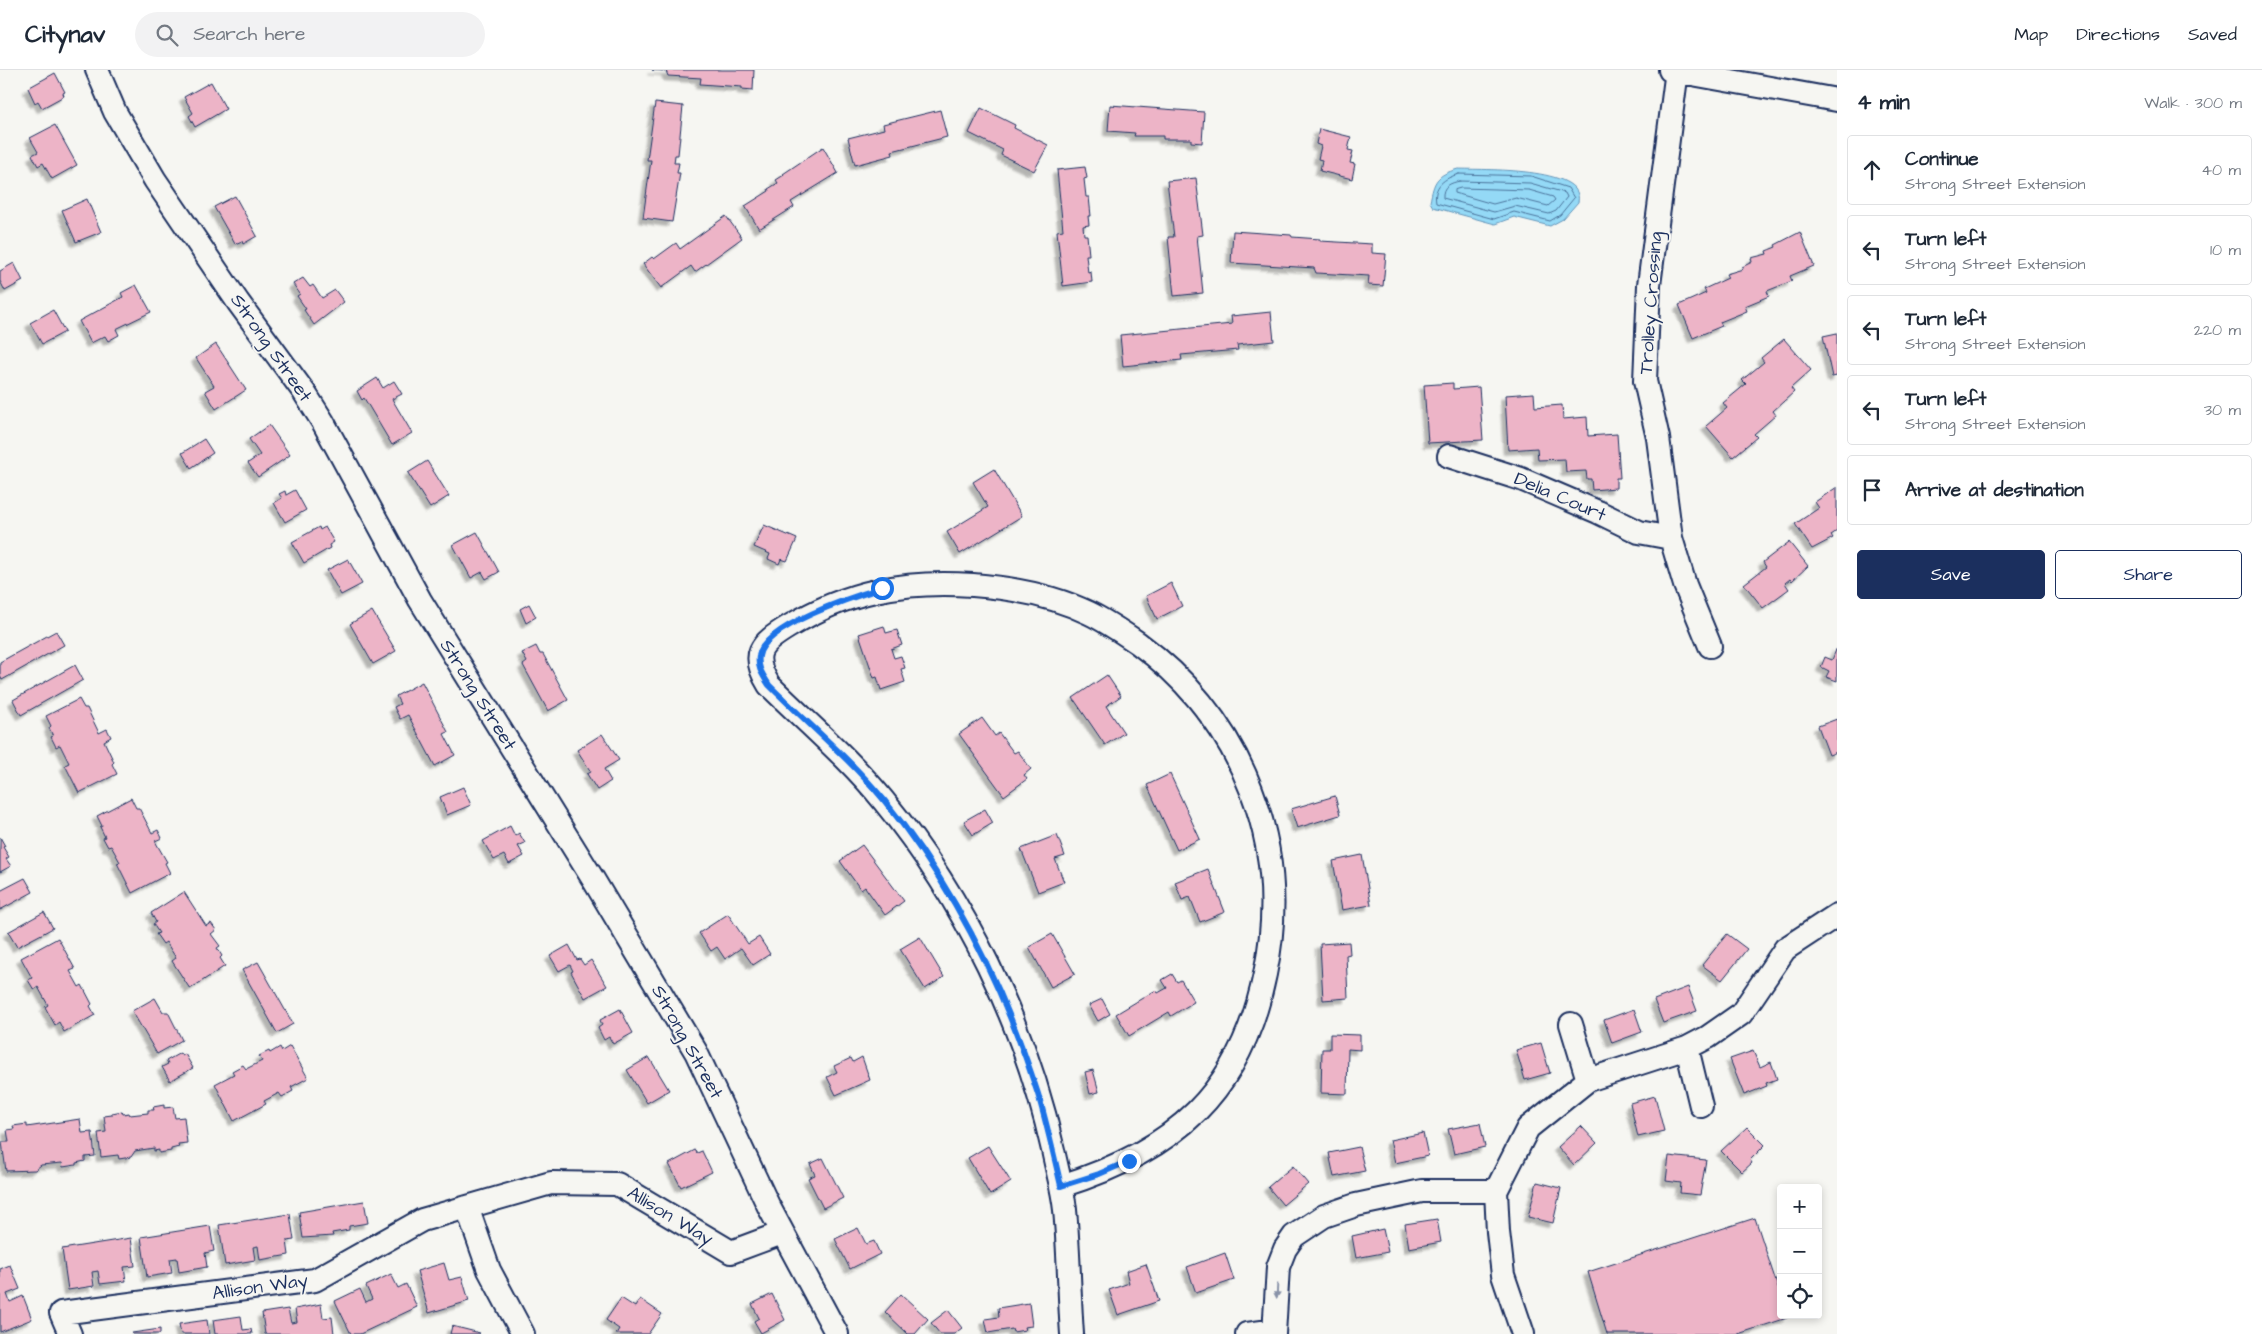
<!DOCTYPE html>
<meta charset="utf-8">
<style>
:root{--surface:#fff;--page:#f2f2f3;--text:#1f2937;--muted:#747a83;--line:#e0e1e3;--accent:#1b2f5e}
body{margin:0;font-family:"Architects Daughter",sans-serif;background:var(--page);color:var(--text)}
.controls{position:absolute;right:15px;bottom:15px;display:grid;overflow:hidden;border-radius:5px;box-shadow:0 2px 8px #0003}
.controls button{width:45px;height:45px;display:grid;place-items:center;padding:0;border:0;border-bottom:1px solid var(--line);background:var(--surface);color:var(--text);font:25px sans-serif}
.stop{position:absolute;width:15px;height:15px;margin:-11px;border:4px solid #1a73e8;border-radius:50%;background:#fff}
.stop.end{background:#1a73e8;border-color:#fff;box-shadow:0 1px 5px #0008}
.list{margin:0;padding:0;list-style:none}
h2{display:flex;justify-content:space-between;align-items:center;height:65px;margin:0;padding:0 20px;font-size:21px}
h2 small{font-size:16px;font-weight:400;color:var(--muted)}
.list li{display:grid;grid-template-columns:32px 1fr auto;gap:15px;align-items:center;box-sizing:border-box;height:70px;margin:0 10px 10px;padding:0 10px;border:1px solid var(--line);border-radius:5px}
.list b{display:block;font-size:19px;white-space:nowrap}
.list p{margin:0;font-size:16px;white-space:nowrap;color:var(--muted)}
.list em{font-size:16px;font-style:normal;color:var(--muted)}
.actions{display:flex;gap:10px;padding:15px 20px}
.actions a{flex:1;padding:11px 0;border:1px solid var(--accent);border-radius:5px;text-align:center;font-size:18px;color:var(--accent)}
.actions .main{background:var(--accent);color:#fff}
.icon{flex:none;width:28px;height:28px;fill:none;stroke:currentColor;stroke-width:2;stroke-linecap:round;stroke-linejoin:round}
.map{position:relative;flex:none;width:1837px;height:1264px;overflow:hidden}
header{display:flex;align-items:center;gap:30px;box-sizing:border-box;height:70px;padding:0 25px;background:var(--surface);border-bottom:1px solid var(--line)}
header strong{font-size:24px}
nav{display:flex;gap:28px;margin-inline-start:auto;font-size:18px}
.search{width:350px;height:45px;background:var(--page);display:flex;align-items:center;gap:12px;box-sizing:border-box;padding:0 18px;border-radius:28px;color:var(--muted);font-size:19px}
main{display:flex}
aside{flex:1;background:var(--surface)}
.map>svg:first-child{display:block}
.water{fill:#94d9f6;stroke:#6495b9}
.lines{fill:none;stroke-linecap:round;stroke-linejoin:round}
.shore{stroke:#4b739b;stroke-width:1}
.building{fill:#edb4c7;stroke:#1b2f5e;filter:url(#shadow)}
.minor-casing{stroke:#1b2f5e;stroke-width:26}
.minor{stroke:#f6f6f2;stroke-width:22}
.oneway{fill:#8892a8}
.route{stroke:#1a73e8;stroke-width:6}
.labels{text-anchor:middle;dominant-baseline:central;stroke-width:4;stroke-linejoin:round;paint-order:stroke}
.street-label{font-size:19px;fill:#1b2f5e;stroke:#f6f6f2}
</style>
<header>
<strong>Citynav</strong>
<div class="search"><svg class="icon" aria-label="search" viewBox="0 0 24 24"><circle cx="10" cy="10" r="6"/><path d="M15 15l6 6"/></svg>Search here</div>
<nav><a>Map</a><a>Directions</a><a>Saved</a></nav>
</header>
<main>
<div class="map">
<svg width="1837" height="1264" viewBox="0 0 1837 1264">
<defs>
<filter id="shadow"><feDropShadow dx="-4.5" dy="4.5" stdDeviation="1" flood-color="#0004"/></filter>
</defs>
<rect width="100%" height="100%" fill="#f6f6f2"/>
<filter id="ink" filterUnits="userSpaceOnUse"><feTurbulence type="fractalNoise" baseFrequency=".02" numOctaves="2"/><feDisplacementMap in="SourceGraphic" scale="10" xChannelSelector="R" yChannelSelector="G"/><feConvolveMatrix kernelMatrix="1 2 1 2 8 2 1 2 1" color-interpolation-filters="sRGB"/></filter>
<g filter="url(#ink)">
<!-- water -->
<path class="water" d="M1458,99c22,1 128,-3 120,33l-15,17 -13,7 -36,-9 -19,7 -62,-17 -3,-5c4,-21 6,-27 28,-33z"/>
<g class="lines">
<!-- shore -->
<path class="shore" d="M1459,104l72,2 37,12 6,10 -14,17 -10,6 -36,-9 -20,7 -58,-16c-3,-17 8,-25 23,-29z
M1460,111l70,2 35,10 2,4 -11,14 -7,3 -34,-8 -21,6 -51,-14c-1,-12 7,-15 17,-17z
M1461,118l68,2 24,7 2,3 -7,6 -32,-8 -23,6 -38,-11v-3z"/>
</g>
<!-- building -->
<path class="building" d="M652,0h102l-1,20 -11,-1v-2l-42,-3 1,-6 -33,-2 -2,-5z
M55,3l10,19 -2,1 1,3 -22,12 -4,-7 -3,2 -7,-15z
M211,12l15,27 -31,18 -6,-11 4,-3 -9,-16z
M655,33l28,3 -5,49h-3l-1,8h5l-2,10h3l-8,49 -29,-4 8,-58h-4z
M1110,35l94,7 -2,31 -11,-1v-3h-28v-3h-29l1,-3 -27,-2z
M981,38l34,17 -1,3 34,17 -14,26 -33,-16 2,-5 -34,-17z
M940,40l7,27 -55,14 1,4 -38,10 -7,-27 36,-9 -1,-5z
M55,55l22,40 -25,14 -9,-16 -5,3 -6,-11 6,-3 -8,-14z
M1319,59l32,8 -3,13 5,1 -3,12 5,1 -3,15 -32,-8 2,-11 -4,-1 3,-13 -5,-2z
M823,77l15,26 -47,29 3,5 -35,22 -14,-23 24,-15 -1,-2 10,-6 -2,-3 8,-5 -1,-1z
M1085,97l2,11 -3,1 2,18h3l2,19h-3l1,9 -6,1 1,9h3l2,20h-3l2,18 3,-1 1,10 -29,4 -6,-55 6,-1 -6,-60z
M1196,108l7,57 -6,1 6,57 -29,3 -6,-59h6l-7,-56z
M235,126l22,40 -14,8 -1,-3 -7,3 -21,-37z
M87,129l14,33 -25,10 -14,-32z
M726,146l16,22 -47,34 -4,-6 -30,22 -18,-24 9,-7 2,2 22,-16 4,6z
M1233,161l58,4 1,2 28,2v2l52,3v9l14,1 -3,32 -15,-1 1,-9 -53,-3 -2,-5 -83,-5z
M1800,162l14,34 -24,10 2,5 -25,10 2,5 -24,10 2,5 -27,11 2,4 -29,12 -14,-33 27,-12 -2,-4 24,-11 -2,-4 17,-5 -1,-2 10,-5 -1,-4 16,-4 -1,-3 10,-4 -1,-2z
M14,193l9,18 -18,10 -5,-10v-10z
M303,208l7,9 3,-2 9,13 13,-8 9,12 -30,23 -10,-15 2,-1 -9,-13 3,-2 -7,-10z
M136,215l15,27 -35,17 3,6 -11,6 -3,-5 -14,7 -12,-22 44,-24 -2,-4z
M53,240l12,22 -23,12 -12,-21z
M1271,242l3,29 -37,4 1,5 -57,5 1,5 -59,6 -3,-31 112,-11 -1,-8z
M1837,263v43l-5,1 -9,-41z
M1784,269l27,31 -20,18 3,4 -21,19 3,4 -22,19 3,3 -24,20 -27,-31 21,-18 -4,-5 23,-19 -4,-4 22,-18 -3,-4z
M216,274l30,46 -30,19 -11,-18 9,-5 -18,-28z
M377,308l6,10 11,-7 8,13 -10,5 20,34 -20,12 -28,-47 -2,2 -5,-9z
M1453,313v6l26,-2 4,53 -55,3 -4,-58z
M1534,323l1,14 27,-2 1,14 24,-2 1,19 29,-2 3,44h-4v10l-24,2 -1,-11h-4l-1,-8 -20,1 -1,-13 -27,1 -1,-12 -29,2 -3,-55z
M269,355l21,30 -32,22 -10,-14 12,-8 -11,-16z
M204,369l9,14 -22,15 -9,-15z
M427,391l22,35 -19,12 -22,-35z
M994,399l28,47 -62,38 -13,-22 41,-25 -15,-25z
M1837,417v44l-6,4 2,3 -21,11 -17,-25 24,-16 -4,-6z
M295,420l11,20 -21,12 -11,-19 8,-5 -3,-4 6,-3 1,4z
M764,455l33,14 -10,22 -6,-2 -2,5 -11,-5 2,-5 -16,-7z
M319,457l1,3 5,-3 9,15 -5,3 1,3 -26,15 -12,-21z
M477,462l22,40 -13,7 -4,-7 -11,6 -18,-33z
M1789,472l19,24 -16,15 -2,-2 -5,4 4,6 -26,19 -19,-24 22,-17 -3,-5z
M348,489l14,25 -21,11 -14,-25z
M1171,513l11,23 -25,13 -11,-23z
M529,534l7,13 -10,6 -6,-14z
M372,541l24,40 -23,13 -23,-40z
M884,556l2,7 11,-3 5,15 -11,4 3,9 7,-2 4,12 -4,1 4,13 -24,8 -4,-13 -3,1 -15,-44z
M56,561l8,14 -62,35 -2,-4v-14z
M536,576l4,8h3l25,46 -20,11 -25,-46 4,-3 -5,-9z
M1837,577v34l-11,-4 3,-6 -8,-4 4,-10 7,3z
M75,595l8,15 -62,35 -8,-15z
M1107,605l14,21 -15,10 18,27 -19,12 -32,-47z
M422,612l26,50 -4,2 11,21 -20,11 -27,-51 -8,4 -6,-12 6,-3 -4,-8z
M79,629l5,9h3l12,25 8,-4 4,8 -7,4 10,21 -2,2 5,10 -38,19 -14,-28 4,-2 -9,-18 -4,2 -5,-10 2,-1 -4,-8 2,-2 -5,-10z
M982,648l13,18 4,-3 15,20 4,-2 13,18 -7,6 3,4 -23,17 -45,-62z
M1837,649v33l-8,3 -11,-29z
M602,664l17,26 -15,9 7,12 -14,9 -10,-16 4,-2 -14,-22z
M1170,704l30,65 -23,11 -30,-65z
M463,717l8,18 -24,10 -7,-18z
M1335,726l5,19 -43,13 -6,-19z
M131,728l5,10h3l13,25 6,-3 4,8 -7,3 12,21 -2,1 5,10 -38,20 -15,-30 3,-1 -9,-16 -3,1 -5,-9 2,-1 -5,-10 2,-1 -5,-10z
M985,739l8,14 -20,12 -9,-14z
M510,756l5,10 4,-3 6,10 -7,3 6,10 -15,8 -5,-9 -10,5 -11,-19z
M1057,765l8,21 -10,3 9,23 -26,10 -17,-43z
M0,767l5,9 -2,1 6,10 -3,2 5,7 -11,6z
M862,775l42,56 -19,14 -20,-28 -4,3 -21,-29z
M1362,785l9,50 -29,5 -9,-49z
M1208,799l17,43 -25,10 -10,-25 -8,3 -7,-18z
M25,808l8,14 -33,18v-19z
M184,822l22,34 5,-3 5,7 -5,4 9,12 -3,2 5,8 -2,2 5,8 -35,23 -18,-28 4,-3 -10,-16 -3,2 -7,-10 3,-1 -6,-9 3,-2 -5,-9z
M44,842l9,16 -36,19 -9,-15z
M728,844l20,30 11,-7 11,17 -17,11 -12,-17 -16,11 -8,-12 -6,4 -12,-18z
M1052,864l23,40 -24,13 -22,-40z
M1727,864l20,15 -25,31 -20,-15z
M920,867l24,40 -19,12 -25,-40z
M58,868l17,31 -5,2 9,16 3,-2 10,19 -2,2 5,9 -31,17 -5,-10 -4,3 -10,-18 3,-2 -10,-18 -4,3 -6,-10 4,-2 -11,-20z
M1349,872l1,12 -4,1 2,43 -25,2 -3,-56z
M569,875l8,15 3,-1 4,6 7,-5 16,26 -22,12 -14,-26 2,-1 -3,-6 -11,6 -9,-15z
M258,892l35,62 -16,9 -35,-63z
M1172,904l5,8 4,-2 13,22 -23,14 -2,-4 -40,24 -13,-22 40,-24 2,3 9,-5 -5,-8z
M1688,917l9,24 -34,12 -9,-23z
M155,928l8,14h5l14,28 -25,14 -25,-43z
M1102,929l8,15 -12,7 -9,-16z
M620,939l13,24 -20,11 -4,-7 -5,3 -6,-12 4,-3 -2,-5z
M1634,939l8,23 -30,11 -8,-23z
M1330,964l30,1v15l-12,-1 -1,45 -26,-1 1,-44h8z
M1541,973l9,30 -25,7 -9,-30z
M290,976l18,32 -17,9 2,4 -11,6 -3,-4 -15,8 2,3 -32,17 -19,-37 19,-10 -2,-3 11,-6 3,4 16,-8 -3,-5 10,-5 1,2 10,-6 2,4z
M1753,981l7,16 11,-5 6,17 -11,4 1,3 -23,9 -14,-36z
M180,983l2,3 3,-2 8,14 -23,13 -8,-14 6,-3 -2,-3z
M649,987l20,33 -22,13 -20,-33z
M862,987l8,23 -34,15 -9,-18 10,-5 -3,-6 17,-8 2,4z
M1093,1000l6,22 -9,2 -5,-22z
M1655,1026l9,35 -26,6 -8,-34z
M164,1035v3l9,-1 2,11 9,-1 3,26 -9,1 1,3 -8,2v2l-12,2v-3l-5,1v-3l-19,3 -4,6 -12,2 -1,-4 -17,2 -3,-24 8,-1 -2,-16 8,-1v-2l10,-2 1,3 6,-1 1,2 18,-2v-3h6l-1,-3z
M80,1049l2,14 10,-1 3,24 -10,1v4l-9,2v2l-13,2 -1,-4 -21,2 -6,5 -29,1 -4,-29h7l-2,-12 7,-1 -1,-3 14,-2v3z
M1480,1053l5,24 -31,7 -6,-25z
M1581,1056l16,17 -23,22 -16,-18z
M1747,1057l18,18 -15,15 2,3 -10,9 -21,-21z
M1423,1063l5,23 -33,7 -5,-23z
M988,1076l23,36 -21,13 -22,-37z
M1359,1077l6,24 -31,6 -5,-24z
M695,1080l2,3 5,-2 10,21 -31,15 -12,-23z
M1669,1086l37,4 -6,35 -20,-2 1,-10 -15,-2z
M823,1088l20,40 -20,10 -15,-30 7,-3 -5,-11z
M1293,1096l15,18 -25,21 -15,-18z
M1537,1112l24,6 -8,35 -25,-6z
M364,1131l4,22 -19,3v4l-17,3 1,3 -30,2 -4,-26z
M290,1144l4,26 -7,1 2,14 -29,5 -2,-14 -5,1 2,13 -30,5 -6,-40z
M1755,1148l26,79v18h6v3l-49,16h-131l-19,-62z
M1437,1149l4,23 -32,6 -4,-24z
M210,1156l4,25 -9,2 2,14 -28,5 -2,-14 -7,1 2,14 -25,4 -6,-40z
M858,1158l8,16 8,-3 6,13 -30,15 -15,-30z
M1383,1159l5,23 -32,6 -4,-22z
M131,1168l4,28 -11,1 2,14 -26,3 -2,-13 -6,1 2,14 -26,4 -6,-41z
M1225,1183l9,27 -38,13 -9,-26z
M444,1193l5,17 13,-3 7,24 -40,12 -12,-42z
M1146,1194l13,37 -41,14 -9,-25 20,-7 -3,-12z
M10,1195l10,24 -13,5 3,8 13,-6 9,23 -32,13v-63z
M391,1204l7,14 8,-4 11,23 -57,27h-9l-16,-33 25,-12 6,13 6,-3 -6,-13z
M772,1224l13,26 -24,13 -7,-12 5,-3 -7,-14z
M901,1224l27,25 -13,15h-7l-23,-22z
M621,1228l14,9 5,-8 22,15 -14,20h-32l3,-5 -13,-9z
M1029,1233l3,23 -8,1 1,3 -12,2 -1,-3 -24,4 -3,-14 14,-2 -1,-9z
M321,1234l2,14 9,-1 2,17h-69l-3,-21 26,-4 3,14 6,-1 -2,-13z
M948,1240l14,18 -8,6h-14l-9,-11z
M241,1246l2,14 8,-1 1,5h-37l-2,-14z
M207,1250l2,14h-28l-2,-10z
M452,1256l28,7 -1,1h-29z
M160,1259v5h-28v-1z"/>
<g class="lines">
<!-- minor casing -->
<g class="minor-casing">
<path id="minor" d="M97,0l18,42 40,68 83,122 66,90 19,30 97,178 173,279 103,173 73,155 68,127
M1670,0l167,30
M1677,0l-28,215 -4,96 13,57 13,100 14,47 25,61
M1449,386l72,23 77,33 41,20 32,6
M1571,954l17,56
M1687,978l14,58
M1061,1116c113,-35 180,-93 204,-212 27,-128 -22,-254 -127,-331 -16,-11 -32,-22 -49,-30 -35,-17 -77,-25 -116,-28 -68,-5 -126,6 -185,42 -28,17 -38,27 -19,58 38,38 79,72 114,115 82,100 142,224 170,350 4,20 10,40 12,60 4,41 4,83 7,124
M467,1137l22,63 34,64
M70,1264l-9,-21 254,-33 107,-60 129,-37 66,1 114,68 51,-19
M1247,1264l15,-2 9,2
M1274,1264l4,-67 7,-18 9,-13 30,-20 32,-11 66,-14h74
M1523,1264l-20,-59 -5,-43 -2,-41 32,-63 60,-48 99,-32 21,-11 33,-23 44,-65 52,-34"/>
</g>
<!-- minor -->
<use href="#minor" class="minor"/>
</g>
<!-- one-way arrows -->
<defs><path id="oneway-solid" d="M-6-.8H1V-3.2L6.5 0L1 3.2V.8H-6Z" transform="scale(1.25)"/></defs>
<use class="oneway" href="#oneway-solid" transform="translate(1277 1221) rotate(93)"/>
</g>
<g class="lines" filter="url(#ink)">
<!-- route -->
<path class="route" d="M882,518c-27,8 -119,38 -123,68 -2,12 4,19 10,29 38,38 80,73 115,115 70,87 120,188 154,294 9,30 16,62 23,92l38,-12 30,-13"/>
</g>
<g class="labels">
<!-- street labels -->
<g class="street-label">
<text transform="translate(1651 233) rotate(-86)">Trolley Crossing</text>
<text transform="translate(271 278) rotate(55)">Strong Street</text>
<text transform="translate(1560 427) rotate(23)">Delia Court</text>
<text transform="translate(478 625) rotate(58)">Strong Street</text>
<text transform="translate(687 972) rotate(61)">Strong Street</text>
<text transform="translate(670 1146) rotate(31)">Allison Way</text>
<text transform="translate(260 1217) rotate(-8)">Allison Way</text>
</g>
</g>
</svg>
<div class="controls">
<button>+</button>
<button>−</button>
<button><svg class="icon" aria-label="locate" viewBox="0 0 24 24"><circle cx="12" cy="12" r="6"/><path d="M12 2v4M12 18v4M2 12h4M18 12h4"/></svg></button>
</div>
<div class="stop" style="left:882px;top:518px"></div>
<div class="stop end" style="left:1129px;top:1091px"></div>
</div>
<aside>
<h2>4 min<small>Walk · 300 m</small></h2>
<ul class="list">
<li><svg class="icon" aria-label="ahead" viewBox="0 0 24 24"><path d="M12 20V5M6 11l6-6 6 6"/></svg><div><b>Continue</b><p>Strong Street Extension</p></div><em>40 m</em></li>
<li><svg class="icon" aria-label="left" viewBox="0 0 24 24"><path d="M17 20v-9H6M10 6l-5 5 5 5"/></svg><div><b>Turn left</b><p>Strong Street Extension</p></div><em>10 m</em></li>
<li><svg class="icon" aria-label="left" viewBox="0 0 24 24"><path d="M17 20v-9H6M10 6l-5 5 5 5"/></svg><div><b>Turn left</b><p>Strong Street Extension</p></div><em>220 m</em></li>
<li><svg class="icon" aria-label="left" viewBox="0 0 24 24"><path d="M17 20v-9H6M10 6l-5 5 5 5"/></svg><div><b>Turn left</b><p>Strong Street Extension</p></div><em>30 m</em></li>
<li><svg class="icon" aria-label="arrive" viewBox="0 0 24 24"><path d="M6 21V4h12l-3 4 3 4H6"/></svg><div><b>Arrive at destination</b></div></li>
</ul>
<div class="actions"><a class="main">Save</a><a>Share</a></div>
</aside>
</main>
